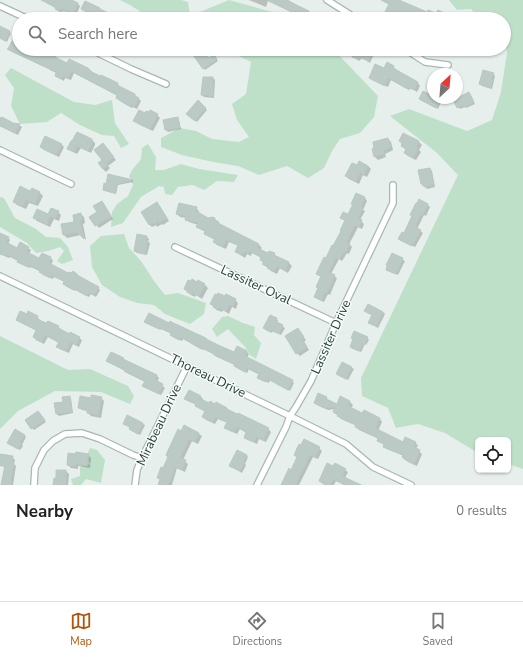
<!DOCTYPE html>
<style>
:root{--surface:#fff;--page:#f6f6f6;--text:#222;--muted:#767676;--line:#e0e0e0;--accent:#b45309}
body{margin:0;font-family:"Nunito Sans",sans-serif;background:var(--page);color:var(--text)}
.controls{position:absolute;right:12px;bottom:12px;display:grid;overflow:hidden;border-radius:6px;box-shadow:0 1px 3px #0004}
.controls button{width:36px;height:36px;display:grid;place-items:center;padding:0;border:0;border-bottom:1px solid var(--line);background:var(--surface);color:var(--text);font:20px sans-serif}
.compass{position:absolute;left:427px;top:68px;width:36px;height:36px;border-radius:50%;background:var(--surface);box-shadow:0 1px 3px #0004;rotate:26deg}
.list{margin:0;padding:0;list-style:none}
h2{display:flex;justify-content:space-between;align-items:center;height:52px;margin:0;padding:0 16px;font-size:17px}
h2 small{font-size:13px;font-weight:400;color:var(--muted)}
.icon{flex:none;width:22px;height:22px;fill:none;stroke:currentColor;stroke-width:2;stroke-linecap:round;stroke-linejoin:round}
.map{position:relative;flex:none;width:523px;height:485px;overflow:hidden}
.search{position:absolute;background:var(--surface);box-shadow:0 1px 3px #0004;left:12px;right:12px;top:12px;height:44px;display:flex;align-items:center;gap:10px;box-sizing:border-box;padding:0 14px;border-radius:22px;color:var(--muted);font-size:15px}
.sheet{height:116px;background:var(--surface)}
nav{display:flex;justify-content:space-around;align-items:center;box-sizing:border-box;height:56px;border-top:1px solid var(--line);background:var(--surface);font-size:11px;color:var(--muted)}
nav a{display:grid;justify-items:center;gap:2px}
nav .on{color:var(--accent)}
.map>svg:first-child{display:block}
.green{fill:#bfe0c8}
.shadow{fill:#0003}
.building{fill:#bbcac4;stroke:#b8c9c2}
.lines{fill:none;stroke-linecap:round;stroke-linejoin:round}
.minor-casing{stroke:#a8b8b2;stroke-width:8}
.minor{stroke:#fff;stroke-width:5.5}
.labels{text-anchor:middle;dominant-baseline:central;stroke-width:3;stroke-linejoin:round;paint-order:stroke}
.street-label{font-size:13px;fill:#24423a;stroke:#f7fbf9}
</style>
<div class="map">
<svg width="523" height="485" viewBox="0 0 523 485">
<rect width="100%" height="100%" fill="#e6efeb"/>
<!-- green -->
<path class="green" d="M120,0h61l7,2 2,14 39,-16 47,13 12,6h-136l-22,-14z
M449,0h74v469l-15,-5v-24h-30v13l-33,-20 -27,-9 -22,4 -8,-20 -26,-12 -1,-18 97,-203 -21,-22 -47,-37 19,-7 58,22 25,-11 9,-28 6,-39 -3,-25v-9h-24l-9,-10 -14,1z
M228,49h105l45,47 -4,21 -14,16 -20,6 -8,12 -8,17 -16,10 -21,-12 -28,9 -21,-9 -25,-4 -31,-7 -21,-8v-9l19,-10 16,3 16,8 27,3 10,-5 -12,-17 -5,-16 14,-10 5,-32 -20,-10z
M11,68l63,34 21,3 17,-5 3,23 14,21 -8,4 -7,-12 -12,-1 -22,-10 -19,-12 -14,9 -27,2 -9,-18 3,-18 -9,-13z
M148,144l8,13 -1,13h9l17,-6 18,5 39,6 -4,7 -17,-1 -13,9 -11,-5 -15,2 -6,8 -7,-1 -1,-7 -5,-1 -18,11 -18,26 -12,4 1,-15 5,-8 11,-8 5,-11 -4,-9 4,-7 8,-10 1,-11z
M0,197l4,1 11,20 21,11 10,8 14,1 8,9 5,13 -11,4 -5,-3 7,-10 -4,-4 -12,4 -12,2 -9,-10 -27,-16z
M124,234l5,14 12,13 13,20 11,14 13,-2 28,10 -2,11 -14,10 -25,-10 -11,-9 -17,-2 -17,-6 -18,-12 -10,-18 -2,-21 11,-10z
M228,316l15,7 12,4 -1,8 7,8 -5,16 -6,-4 -5,-8 -17,-18 -11,8 -5,-8 10,-12z
M0,336l68,34 22,-1 38,17 6,10 -4,8 -29,-12 -46,-1 -37,20 -18,18z
M90,448l7,2 8,10 -4,23 -15,-4 -5,6h-8l-2,-6 9,-3v-9l11,-3 -5,-6z"/>
<!-- shadow -->
<path class="shadow" d="M44,0h26l8,4 2,2 -5,12 -8,-7 -8,1 -3,-4 -10,-5z
M249,0h39l21,12 2,2 -1,2 5,3h-19l-4,-3 1,-3 -25,-12 -2,6z
M382,0h18l3,3 25,11 8,1 2,-4 6,3 3,3 -1,2h-42l-7,-3 -1,2 -7,-3 -3,-3 4,-7z
M456,16l6,3h-8z
M0,27l11,6 -4,9 -7,-4z
M19,45v4h17l10,5 8,-2 3,3 -2,3 46,19v-1l17,8 2,3 15,8 6,6 -4,8 -4,-2 -1,1 -12,-7 -3,-3 1,-2 -44,-23 -3,7 -6,-2 -1,3 -5,-3 -3,-3 1,-2 -4,-2 -41,-19 -3,-3z
M148,49h18l-4,7z
M173,49h17l1,1 -4,6z
M350,49h14l9,7 -3,7 -8,-5 -3,3 -6,-4 2,-6z
M474,49h11l1,2 -8,4z
M216,58l2,3 -13,9 -1,-2 5,-9z
M393,67l3,2 -1,2 23,12 2,3 -3,6 -6,-4 -2,2 -18,-10 -3,7 -16,-7 -2,-2 14,-8z
M493,74l2,2 -3,13 -10,-3 -2,-2z
M213,78l2,2 -1,18 -10,-1 -2,-2z
M469,93l6,11 -9,4 -1,-1 -5,2 -7,-11h4v-1l1,1z
M433,97v1h10l-5,11 -16,-8 -2,-2z
M198,102l9,8 -10,12 -9,-8z
M157,115l3,3 -7,13 -15,-7 -3,-3z
M0,117l13,7 6,1 3,2 -4,8 -18,-9z
M177,118l2,2 2,9 -13,3 -2,-2 -1,-9z
M403,134l16,8 3,3 -3,5 2,2 -5,8 -8,-4 -3,-3 1,-3 -4,-4z
M388,139l3,3 2,8 -8,4 1,3 -8,3 -3,-3 -2,-8z
M92,140l3,3v2l-4,8 -10,-5 -4,6 -6,-3 -3,-3z
M61,144l3,3 -5,10 -15,-7 -3,-3z
M106,148l10,12 -8,6 2,2 -4,4 -3,-3 1,-8z
M357,166h11l3,3 -4,8 -4,-2 -4,9 -10,-5 -3,-3z
M430,169l2,2 3,16 -8,2 -3,-4 -1,1 -1,-2z
M109,175l24,6v1l-15,3 -2,9 -11,-3 -1,-1 2,-5z
M31,192l9,1 3,3 -5,10 -9,-3 -3,6 -9,-4 -3,-3z
M357,194l8,4 2,3 -4,9 2,1 -5,9 4,4 -2,5 -4,-2 -4,8 -5,9 3,3 -3,7 -2,-1 -5,8 -3,-2 -8,15 6,4 -7,17 -2,-1 -4,8 -7,-3 -2,-3 3,-7 -1,-2 4,-10 -4,-3 17,-26 11,-27 -4,-3 8,-3 5,-10 -2,-2z
M419,200l9,5 2,2 -4,9 -2,-1 -7,14 6,4 -8,14 -13,-6 -3,-2 5,-5z
M101,202l3,3 9,14 -14,9 -9,-11 8,-5z
M160,207l9,14 -6,4 -1,-1 -5,3 -1,-2 -4,2 -3,-3z
M196,208l3,3 -1,3 10,5h6l8,7 37,19 3,3 -2,2 9,4h5l3,3 12,6 3,3 -4,7 -8,-5 -3,6 -6,-3 -7,-7 -3,-4 1,-2 -10,-5 -1,3 -4,-2 -2,4 -9,-6 3,-6 -10,-4 -3,7 -9,-4 -3,-3 1,-2 -7,-4 -3,-2 1,-2 -6,-3 -3,-3 1,-1 -9,-3 -3,-2 1,-2 -7,-1 -3,-3z
M51,209l7,3 3,3 -2,6 -5,-2 -4,8 -13,-6 -3,-3 14,-3z
M81,214l3,3 1,6 -2,1 3,16 -5,-5 -14,3 -3,-3 11,-12z
M0,234l8,4 2,2 -2,4 10,5 10,-1 3,2 -2,4 11,5 2,-5 9,4 2,3 -2,4 18,9h8l2,3 19,10 2,3 -4,7 -5,-3 -2,3 -14,-7v1l-8,-4 -3,-3 1,-2 -11,-5 -1,2 -10,-4 -2,-4 -10,-4 -1,1 -9,-4 -3,-3 -8,-4 -1,1 -9,-4z
M138,235l9,2 2,2 -1,3 2,1 -3,12 -10,-2 -2,-2z
M393,254l12,7 -7,14 -11,-6z
M198,283l7,2 3,3 -6,11 -6,-4 -1,2 -4,-2 -3,-3z
M235,300l3,3 -2,6 -4,-2 -3,7 -6,-4 -1,2 -5,-2 -6,-6z
M366,311l17,1 2,2 -7,14 -9,-5 4,-8z
M27,315l10,2 3,3 -1,1 19,6 3,2 -1,1 19,8 3,2 -3,7 -6,-3 -4,9 -9,-4 -3,-3 2,-3 -11,-6 -4,7 -8,-4 -2,-3 3,-6 -17,-9 -3,-3z
M276,319l2,1 -1,3 8,5 -4,7 -8,-4 -1,2 -6,-3z
M146,322l62,19 27,12 12,-1 2,2 -2,4 45,23 2,2 -4,8 -20,-11 -1,3 -8,-4 -1,-4 -11,-6 -2,4 -10,-5 -2,-3 -18,-8 -3,-3 -10,-5 -1,1 -20,-11 -1,2 -9,-4 -2,-2 1,-1 -11,-5v1l-13,-6z
M298,330l8,10 -2,2 5,8 -9,6 -3,-3 -10,-16z
M367,338l2,2 -3,5 -1,-1 -4,8 -8,-3 -2,-2z
M123,359l2,3 32,14 2,2 -2,4 8,6 -4,7 -15,-7 -1,-6 -18,-9 -2,-2 -15,-8 -3,-2z
M343,363l11,6 -6,11 -11,-6z
M200,396l3,3 -1,2 8,4 17,3 2,3 39,18 3,3 -5,10 -7,-3 -2,5 -9,-4 -3,-3 2,-4 -7,-4 -3,5 -9,-4 -2,-3 2,-4 -10,-4 -3,5 -9,-4 -2,-3 2,-5 -7,-4 -2,-3 -9,-4 -2,-3z
M69,397l2,2 2,14 -14,3 -2,-2 7,-11z
M101,398l3,3 -3,17 -10,-2 -3,-3v-2l-6,-1 -3,-3 13,-8z
M326,398l11,8 4,-8 9,4 3,3 -2,4 12,5 17,5 2,3 -4,9 26,12h11l3,2 -2,4 6,5 -5,12 -9,-4 -5,-5 1,-1 -17,-7 -3,-2 1,-2 -7,-5 1,-1 -20,-9 -2,-4 -16,-7 -2,-3 -5,-4 1,-3 -7,1 -10,-5 -3,-3z
M40,414l6,8 -12,8 -2,-2z
M128,416l15,8 2,1 -5,10 -8,-4 -2,-2 1,-1 -7,-4z
M184,426l15,8 3,2 -4,8 -6,-3 -9,19 5,4 -3,8 -8,-4 -5,17h-13l5,-16z
M24,435l2,2 -4,8 1,1 -3,4 -11,-7z
M319,448l3,3 -4,8 -5,-2 -14,28h-16l8,-14 7,-14z
M0,455l12,2 3,3 -1,4 2,2 -3,19h-11l3,-18 -5,-1z
M88,455l3,3 -1,10 -12,-2v3l-7,-1 -3,-3z
M246,455l2,2 -3,7 1,1 -4,8 -11,-7z
M334,468l11,2 3,2 -3,6 10,5v-1l7,3h-18l-8,-4 -2,4h-9l-2,-1 -3,-3z
M57,471h9l3,3 -1,11h-14l3,-6z"/>
<!-- building -->
<path class="building" d="M41,0h31l6,3 -6,13 -6,-4 -1,-3 -9,1 -2,-4z
M267,0h19l23,11 -1,3 10,5h-22l-6,-3 2,-4z
M381,0h18l28,12 1,-2 8,3 2,-3 6,3 -1,3 5,3h-42l-12,-6 -1,3 -8,-4 4,-8z
M85,1l15,7v1l21,10h-36l3,-6 -7,-4z
M0,26l10,5 -5,10 -5,-3z
M12,41l7,3v5h19l7,3 2,-3h3l5,2 -2,5 14,7 2,-4 19,9 3,3h-1l10,5 1,-1 17,8 -1,2 18,9v2l4,2 -5,9 -4,-2 -1,1 -13,-8 1,-3 -46,-24 -3,7 -5,-2 -2,3 -6,-3 1,-4 -6,-2v-1l-43,-20h1z
M202,49l7,9 5,-4 3,5 -14,10 -10,-14z
M355,49h9l8,4 -4,8 -9,-4 -2,2 -5,-2v-2z
M387,62l7,4 -1,2 25,14 -4,8 -6,-3 -2,1 -18,-10 -3,8 -16,-8 6,-14 9,4z
M483,70l11,3 -3,7h2l-3,8 -11,-4z
M203,77h10v19l-12,-1z
M423,91l10,5v2h8l-5,10 -17,-9z
M469,92l5,10 -10,5 -1,-2 -6,3 -5,-10h5z
M198,100l8,8 -11,13 -9,-7z
M139,110l6,3 1,-2 3,1 1,-2 8,4 -8,15 -17,-8z
M2,117l11,6 7,1 -5,9 -15,-7v-5z
M178,117l2,11 -15,2 -2,-10z
M77,132l15,7v3l-4,9 -11,-5 -3,6 -7,-3 4,-8h1z
M403,133l16,8 -3,6 2,1 -5,10 -9,-5 2,-4 -5,-3 1,-3 -3,-2z
M45,136l17,8 -6,11 -16,-8z
M388,138l3,9 -8,4 1,3 -10,3 -2,-8 2,-1 -1,-6z
M103,143l11,14 -8,6 2,2 -5,4 -5,-6 4,-3 -8,-10z
M359,161l9,5 -4,9 -4,-2 -4,8 -11,-5 7,-13 5,2z
M430,168l4,17 -10,2 -1,-3h-2l-3,-14z
M108,174l25,6 -16,4 -2,9 -12,-3 1,-7 2,1z
M20,186l10,5 2,-3 8,4 -5,12 -9,-4 -3,6 -10,-4z
M356,193l9,4 -4,10 2,1 -5,10 4,2 -3,7 -4,-1 -4,6 -4,10 3,1 -4,9 -1,-1 -6,8 -3,-2 -7,15 6,3 -8,18 -2,-1 -3,8 -8,-3 4,-9 -2,-1 5,-11 -5,-2 8,-17 2,1 6,-13 1,1 8,-15h-1l5,-11 -5,-2 3,-6 5,2 5,-10h-2z
M419,199l9,5 -5,11 -2,-1 -6,13 6,3 -9,16 -14,-7 4,-7 2,1 8,-17 -2,-1 6,-12h1z
M102,201l9,15 -16,10 -6,-9 8,-5 -4,-6z
M157,202l10,16 -8,5 -1,-2 -4,3 -2,-2 -3,3 -8,-13z
M179,203l18,4 -1,4 12,7 4,-1 3,1v2l4,2 -1,1 41,21 -2,4 11,5 1,-2 6,2 -1,2 15,7 -4,9 -8,-5 -3,5 -7,-3 1,-1 -6,-3 2,-2 -4,-2 1,-3 -12,-6 -1,3 -4,-2 -2,3 -7,-3 3,-7 -12,-5 -3,7 -10,-5 2,-3 -11,-5 1,-3 -9,-4 2,-4 -13,-3 1,-4 -10,-2z
M51,208l8,3 -4,8 -5,-3 -3,8 -14,-6 4,-9 11,5z
M81,213l1,7 -2,1 4,18 -7,-7 -14,3 -2,-11 13,-2 -1,-7z
M0,233l9,4 -3,5 11,6 3,-6 9,5 -2,5 12,6 3,-5 9,4 -2,6 19,10 1,-1 2,1 2,-2 4,3v1l22,12 -5,8 -5,-2 -2,3 -14,-8 -1,1 -9,-5 1,-3 -13,-6 -1,3 -11,-6 1,-1 -12,-6v2l-11,-5 1,-2 -11,-5 -1,1 -6,-2v1z
M137,234l10,2 -1,4 2,1 -3,13 -11,-3z
M392,253l11,5 -7,16 -10,-4 1,-4 -1,-1z
M192,279l5,3 1,-2 7,4 -6,12 -7,-3v2l-5,-3v-1l-3,-2 4,-9 3,1z
M218,293l7,3 1,-2 10,5 -3,7 -4,-1 -3,6 -7,-3 -1,2 -5,-3 1,-1 -4,-2 5,-10 2,1z
M368,304l15,8 -7,14 -8,-3 4,-8 -8,-4z
M20,311l7,3 1,-3 10,5 -1,3 9,4 2,-2 11,5 -1,2 12,6v-2l10,5 -4,8 -5,-3 -5,9 -10,-4 3,-5 -14,-7 -3,7 -9,-5 3,-7 -20,-10z
M149,313l20,10 1,-2 5,3h1l21,10 9,4v1l12,6 16,7 3,-6 10,5 -2,5 48,24 -5,10 -20,-11 -2,3 -9,-4 2,-4 -12,-6 -2,4 -11,-6v-2l-20,-9v-1l-12,-6 -1,1 -20,-12 -2,3 -9,-5 1,-2 -12,-6v2l-15,-7z
M270,315l7,3 -2,3 8,4 -4,9 -8,-4 -1,2 -7,-4z
M298,328l6,9 -2,2 5,8 -11,7 -11,-18z
M354,331l14,6 -3,7 -2,-1 -4,8 -9,-4 3,-8 -2,-1z
M111,352l13,6 -1,1 34,16 -2,5 8,4 -4,10 -17,-8 3,-5 -21,-10 1,-1 -19,-9z
M342,362l10,5 -6,12 -10,-5z
M189,390l12,6 -2,2 10,5 1,-2 5,3 1,-2 11,6v1l10,5 1,-1 31,15 -6,12 -7,-3 -2,5 -10,-4 2,-6 -9,-5 -3,5 -10,-4 3,-6 -12,-5 -3,5 -10,-5 3,-6 -10,-5 1,-2 -12,-5z
M318,393l9,4 -1,2 11,5 3,-8 10,5 -2,5 14,7 2,-3 16,8 -5,10 28,14 2,-5 11,5 -2,5 6,3 -6,14 -10,-5v-1l-2,-1 1,-2 -20,-8 1,-3 -7,-3 1,-3 -23,-11 1,-2 -19,-9 1,-1 -5,-3 2,-5 -11,1 -10,-5z
M91,395l11,2 -4,18 -11,-2v-3l-9,-2 2,-12 11,2z
M70,396l2,16 -16,2 -2,-11 9,-1 -1,-5z
M38,411l7,9 -14,9 -6,-9z
M127,415l16,8 -5,11 -9,-5 1,-2 -7,-3z
M184,425l15,8 -4,9 -6,-3 -9,18 6,3 -4,10 -7,-3 -5,15h-1l-1,3h-10l2,-6 -3,-1 4,-11 2,1 5,-11 -2,-2 12,-26 3,2z
M15,429l10,6 -5,7 1,1 -3,6 -11,-6z
M304,439l16,8 -5,10 -5,-2 -15,30h-14l8,-17 2,2 6,-13 -3,-2 5,-11 2,1z
M237,450l10,5 -4,7h2l-5,9 -11,-5z
M76,452l13,2 -2,12 -12,-2 1,2 -9,-1 1,-12 7,1z
M0,454l13,2 -1,6h2l-3,16v7h-10l4,-20h-5z
M327,463l6,3 2,-3 11,6 -4,7 19,9h-16l-12,-6 -3,6h-4l-7,-4z
M56,470h10v15h-13l1,-7h2z"/>
<g class="lines">
<!-- minor casing -->
<g class="minor-casing">
<path id="minor" d="M327,0l30,19
M0,6l28,13
M90,49l41,20 35,15
M405,49l20,13 23,3
M0,150l71,34
M175,247l161,76
M0,276l290,140 56,28 27,23 38,18
M34,485l1,-17 9,-18 9,-9 12,-7 17,-1 18,6 33,16 9,3
M135,485l2,-15 5,-12 45,-92
M257,485l29,-58 4,-11 6,-9 15,-26 25,-58 57,-120v-18"/>
</g>
<!-- minor -->
<use href="#minor" class="minor"/>
</g>
<g class="labels">
<!-- street labels -->
<g class="street-label">
<text transform="translate(256 285) rotate(25)">Lassiter Oval</text>
<text transform="translate(331 337) rotate(-66)">Lassiter Drive</text>
<text transform="translate(208 376) rotate(26)">Thoreau Drive</text>
<text transform="translate(159 425) rotate(-65)">Mirabeau Drive</text>
</g>
</g>
</svg>
<div class="controls">
<button><svg class="icon" aria-label="locate" viewBox="0 0 24 24"><circle cx="12" cy="12" r="6"/><path d="M12 2v4M12 18v4M2 12h4M18 12h4"/></svg></button>
</div>
<svg class="compass" viewBox="-18 -18 36 36"><path d="M0-13l5 13h-10z" fill="#e53935"/><path d="M0 13l5-13h-10z" fill="#767676"/></svg>
<div class="search"><svg class="icon" aria-label="search" viewBox="0 0 24 24"><circle cx="10" cy="10" r="6"/><path d="M15 15l6 6"/></svg>Search here</div>
</div>
<section class="sheet">
<h2>Nearby<small>0 results</small></h2>
<ul class="list">
</ul>
</section>
<nav>
<a class="on"><svg class="icon" aria-label="map" viewBox="0 0 24 24"><path d="M3 6l6-2 6 2 6-2v14l-6 2-6-2-6 2zM9 4v14M15 6v14"/></svg>Map</a>
<a><svg class="icon" aria-label="directions" viewBox="0 0 24 24"><path d="M12 3l9 9-9 9-9-9zM9 14v-3h6M13 9l2 2-2 2"/></svg>Directions</a>
<a><svg class="icon" aria-label="saved" viewBox="0 0 24 24"><path d="M7 4h10v16l-5-4-5 4z"/></svg>Saved</a>
</nav>
